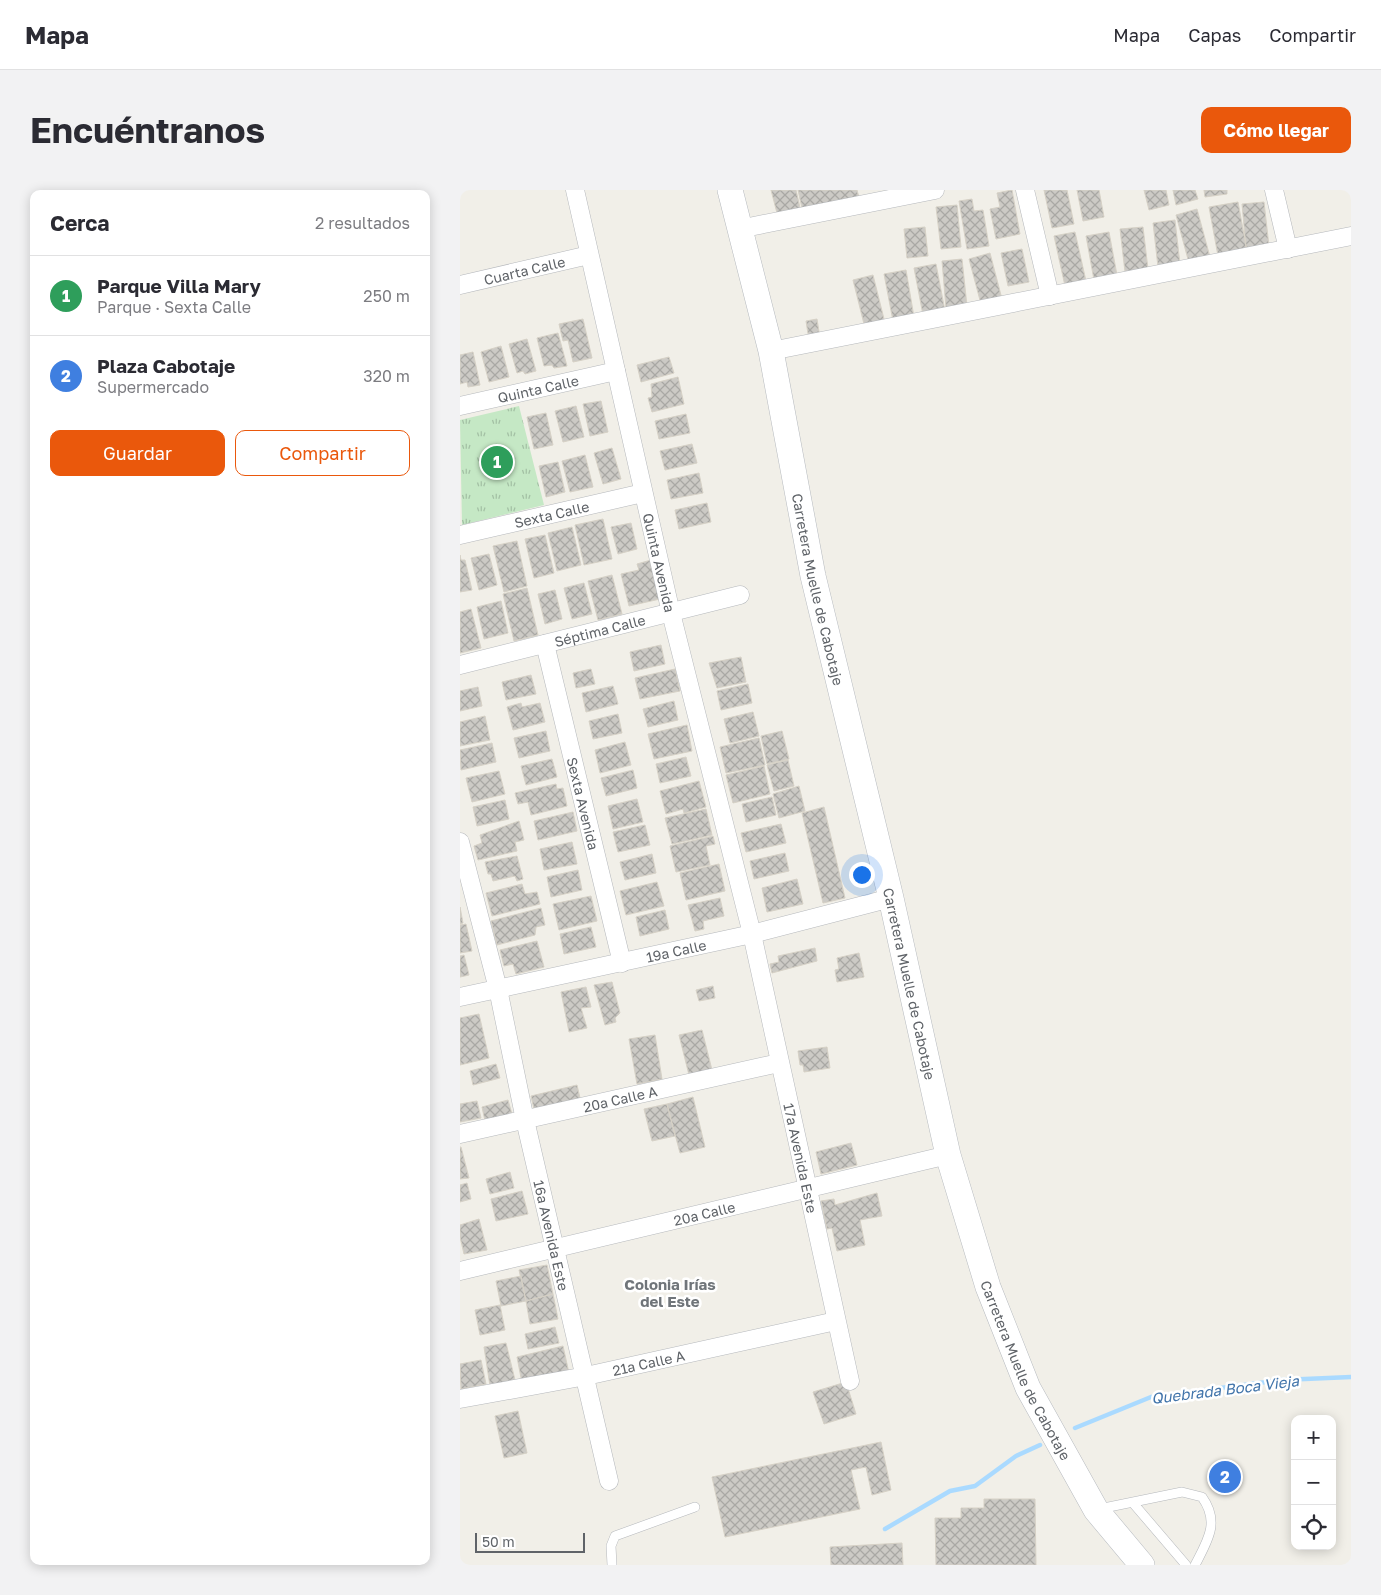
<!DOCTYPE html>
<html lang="es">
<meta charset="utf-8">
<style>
:root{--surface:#fff;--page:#f2f2f3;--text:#2b2b33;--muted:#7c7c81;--line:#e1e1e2;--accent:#ea580c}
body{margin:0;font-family:"Golos Text",sans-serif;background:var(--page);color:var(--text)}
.controls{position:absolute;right:15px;bottom:15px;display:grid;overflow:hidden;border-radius:10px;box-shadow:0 2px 12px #0003}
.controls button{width:45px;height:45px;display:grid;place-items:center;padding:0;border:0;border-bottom:1px solid var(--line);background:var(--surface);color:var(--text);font:25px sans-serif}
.scale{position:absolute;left:15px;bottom:12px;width:110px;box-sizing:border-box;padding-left:5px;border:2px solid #5f6368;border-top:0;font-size:14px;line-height:18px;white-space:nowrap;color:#5f6368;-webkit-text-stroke:4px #fff;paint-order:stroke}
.you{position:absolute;left:401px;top:684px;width:18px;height:18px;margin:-12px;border:4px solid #fff;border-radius:50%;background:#1a73e8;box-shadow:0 0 0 8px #1a73e833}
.badge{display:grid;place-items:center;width:32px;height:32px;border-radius:50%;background:var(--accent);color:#fff;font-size:16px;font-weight:700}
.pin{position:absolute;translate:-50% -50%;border:2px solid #fff;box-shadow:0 1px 5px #0006}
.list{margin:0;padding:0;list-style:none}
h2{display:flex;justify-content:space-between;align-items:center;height:65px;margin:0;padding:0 20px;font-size:21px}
h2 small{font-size:16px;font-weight:400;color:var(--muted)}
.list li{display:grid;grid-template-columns:32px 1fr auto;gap:15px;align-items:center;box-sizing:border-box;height:80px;padding:0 20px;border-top:1px solid var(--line)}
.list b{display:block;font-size:19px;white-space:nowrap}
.list p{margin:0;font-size:16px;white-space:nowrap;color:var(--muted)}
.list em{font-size:16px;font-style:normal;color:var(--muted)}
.actions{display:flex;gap:10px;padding:15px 20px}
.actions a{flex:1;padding:11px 0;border:1px solid var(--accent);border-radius:10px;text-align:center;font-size:18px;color:var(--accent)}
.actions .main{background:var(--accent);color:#fff}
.icon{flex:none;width:28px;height:28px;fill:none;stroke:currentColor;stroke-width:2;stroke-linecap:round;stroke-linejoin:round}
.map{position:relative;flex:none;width:891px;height:1375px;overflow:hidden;border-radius:10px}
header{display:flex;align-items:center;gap:30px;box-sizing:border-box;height:70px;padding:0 25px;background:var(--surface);border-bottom:1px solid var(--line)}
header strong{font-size:24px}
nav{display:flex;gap:28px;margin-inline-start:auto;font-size:18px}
.intro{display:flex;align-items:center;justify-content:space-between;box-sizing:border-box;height:120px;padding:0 30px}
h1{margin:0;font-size:35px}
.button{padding:12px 22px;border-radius:10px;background:var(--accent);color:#fff;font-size:18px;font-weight:700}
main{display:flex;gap:30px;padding:0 30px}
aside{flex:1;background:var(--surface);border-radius:10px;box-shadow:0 2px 12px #0003}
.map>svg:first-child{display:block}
.grass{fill:url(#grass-tufts)}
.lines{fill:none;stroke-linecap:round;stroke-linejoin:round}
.stream{stroke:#aadaff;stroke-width:4.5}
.building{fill:url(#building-cross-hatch);stroke:#d6d1c6}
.lane-casing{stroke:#b5b8bc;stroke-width:10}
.street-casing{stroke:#b5b8bc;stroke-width:19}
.secondary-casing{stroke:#b6babf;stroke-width:26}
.lane{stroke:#fff;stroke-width:9}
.street{stroke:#fff;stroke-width:18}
.secondary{stroke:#fff;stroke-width:25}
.labels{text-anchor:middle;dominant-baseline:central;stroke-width:5;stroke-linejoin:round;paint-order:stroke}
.street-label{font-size:14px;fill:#5f6368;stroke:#fff}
.neighbourhood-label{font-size:15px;font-weight:bold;fill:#70757a;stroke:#fff}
.water-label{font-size:15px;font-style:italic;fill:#4174aa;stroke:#fff}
</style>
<header>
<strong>Mapa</strong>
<nav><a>Mapa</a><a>Capas</a><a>Compartir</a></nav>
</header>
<div class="intro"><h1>Encuéntranos</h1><a class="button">Cómo llegar</a></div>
<main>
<aside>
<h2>Cerca<small>2 resultados</small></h2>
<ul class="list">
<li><span class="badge" style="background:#2e9e5b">1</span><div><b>Parque Villa Mary</b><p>Parque · Sexta Calle</p></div><em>250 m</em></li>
<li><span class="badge" style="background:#3f7fe0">2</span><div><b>Plaza Cabotaje</b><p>Supermercado</p></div><em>320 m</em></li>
</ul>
<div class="actions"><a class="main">Guardar</a><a>Compartir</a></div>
</aside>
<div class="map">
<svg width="891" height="1375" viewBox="0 0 891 1375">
<defs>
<pattern id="grass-tufts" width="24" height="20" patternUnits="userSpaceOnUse" patternTransform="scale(1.25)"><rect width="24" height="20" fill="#c5e8c5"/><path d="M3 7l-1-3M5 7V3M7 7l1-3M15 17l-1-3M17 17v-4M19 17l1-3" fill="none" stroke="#a3c0a4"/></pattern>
<pattern id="building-cross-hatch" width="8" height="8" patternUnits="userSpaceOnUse" patternTransform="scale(1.25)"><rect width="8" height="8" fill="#cccac5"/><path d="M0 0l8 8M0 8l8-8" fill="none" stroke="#a9a8a4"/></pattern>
</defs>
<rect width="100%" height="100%" fill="#f1efe8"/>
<!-- grass -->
<path class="grass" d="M59,216l25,99 -82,20 -2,-105z"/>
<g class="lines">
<!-- stream -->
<path class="stream" d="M615,1238l76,-31 131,-17 69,-3
M425,1339l65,-38 25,-5 41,-30 24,-11"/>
</g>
<!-- building -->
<path class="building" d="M311,0h25l5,22 -23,5z
M338,0h59l3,11 -57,12z
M552,0l8,44 -24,5 -6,-30 10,-2 -3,-14z
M584,0h23l7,34 -22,4z
M617,0h22l5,27 -21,4z
M684,0h22l3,15 -20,5z
M713,0h22l3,9 -22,6z
M744,0h23v4l-22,3z
M512,9l2,12 9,-1 6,36 -22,3 -8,-48z
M778,12l9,49 -29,5 -9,-49z
M804,12l5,44 -23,2 -4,-44z
M497,15l4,42 -20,2 -5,-42z
M737,19l13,48 -21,6 -13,-48z
M715,30l5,44 -22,3 -5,-44z
M465,37l3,29 -21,2 -3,-29z
M683,37l5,42 -23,3 -5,-43z
M615,42l11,49 -21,5 -11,-50z
M649,42l8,43 -23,5 -8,-44z
M562,59l7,33 -21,4 -7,-33z
M530,63l12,46 -21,5 -12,-45z
M502,69l5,47 -21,2 -4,-47z
M476,74l9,47 -22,4 -9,-47z
M446,80l8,47 -21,4 -9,-47z
M413,85l12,48 -20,5 -12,-48z
M123,129l9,39 -19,4 -5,-22 -5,1 -4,-17z
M357,129l3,19 -11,2 -3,-19z
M98,143l9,33 -13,2 -2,-3 -8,1 -7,-28z
M67,149l9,32 -11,3 -2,-3 -6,2 -8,-29z
M41,156l8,31 -20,5 -8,-30z
M13,162l7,33 -12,2 -1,-5 -7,2v-29z
M209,167l5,16 -33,9 -4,-17z
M218,187l6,27 -32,8 -4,-14 4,-1 -1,-13z
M141,211l7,31 -18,4 -7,-32z
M116,216l8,31 -21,5 -8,-31z
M86,223l7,32 -19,4 -7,-32z
M226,224l4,19 -31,6 -4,-18z
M232,254l5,19 -32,7 -5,-19z
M152,258l9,31 -18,5 -9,-31z
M125,265l8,32 -23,5 -8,-31z
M98,272l7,30 -19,5 -7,-31z
M239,283l4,20 -32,6 -4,-19z
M247,313l4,19 -32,7 -4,-19z
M143,329l9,40 -28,6 -9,-40z
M171,333l6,26 -19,5 -7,-27z
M112,337l9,38 -24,6 -9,-38z
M85,345l9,38 -20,5 -9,-39z
M57,351l10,45 -23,6 -11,-46z
M29,364l8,31 -18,5 -8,-32z
M0,365l1,5h4l7,30 -12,2z
M191,370l9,39 -31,7 -8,-32 18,-4 -2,-6z
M152,385l10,39 -24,6 -10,-39z
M124,393l8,31 -20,5 -8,-31z
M67,398l11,47 -24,6 -11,-47z
M95,400l7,29 -17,5 -7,-30z
M41,411l7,32 -24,6 -7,-32z
M11,419l10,39 -21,5v-41z
M201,455l4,19 -31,7 -4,-19z
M281,467l5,25 -29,6 -8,-25z
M131,479l4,15 -19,4 -3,-15z
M215,479l5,22 -40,8 -5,-21z
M71,485l5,19 -30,6 -4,-18z
M288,494l4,19 -31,7 -4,-19z
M153,496l5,18 -32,8 -4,-19z
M18,497l4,19 -22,5v-20z
M214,511l4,19 -30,7 -5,-18z
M61,513l1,4 18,-4 5,19 -32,8 -6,-23z
M293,522l6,24 -29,7 -6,-24z
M158,524l4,19 -29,6 -4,-18z
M25,526l5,24 -30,6v-24z
M227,535l5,26 -38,8 -6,-25z
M86,541l4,20 -31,7 -5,-20z
M322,541l7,28 -22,5 -6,-28z
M299,548l6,27 -39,8 -6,-26z
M165,552l6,23 -31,8 -5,-23z
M32,553l4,19 -35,8 -1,-20z
M226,567l5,19 -31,7 -4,-19z
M92,569l5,18 -31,8 -5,-19z
M328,570l6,26 -20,5 -7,-26z
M304,576l6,28 -37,9 -7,-28z
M173,580l4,18 -31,8 -5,-18z
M39,581l6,23 -33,8 -6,-24z
M239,591l7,26 -22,6 -1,-4 -17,5 -6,-23z
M96,594l1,5 6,-1 4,18 -36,9 -3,-13 -10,2 -3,-11z
M339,596l6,25 -26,7 -6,-24z
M312,607l4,18 -30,7 -4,-18z
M177,609l6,23 -30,7 -5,-23z
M45,610l4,19 -32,7 -4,-19z
M364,617l21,91 -22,5 -21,-90z
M246,619l6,26 -40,9 -7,-26z
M113,622l4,19 -39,9 -4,-19z
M59,631l5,19 -9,2 2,9 -39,9 -4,-14 8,-3 -2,-8z
M321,634l5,19 -40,9 -5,-19z
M185,635l5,20 -32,7 -5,-20z
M253,646l2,8 -9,2 4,19 -34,7 -6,-26z
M112,652l5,22 -33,6 -4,-21z
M325,663l4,18 -35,8 -4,-18z
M192,664l4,19 -31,7 -5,-18z
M57,666l6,23 -6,2 -2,-5 -22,5 -2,-7h-3l-3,-12z
M259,674l6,27 -39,9 -6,-27z
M118,680l4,20 -31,7 -4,-20z
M337,689l6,25 -36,8 -5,-24z
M197,692l7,24 -38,9 -6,-24z
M62,694l3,10 12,-2 3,12 -48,12 -6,-23z
M131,706l6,25 -38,9 -6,-26z
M260,708l4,18 -21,5 1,8 -9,2 -7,-26z
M0,717l3,16 -3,1z
M81,718l4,17 -9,2 -1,8 -38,10 -6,-24z
M205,720l4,19 -29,7 -4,-19z
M6,734l6,27 -12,2v-28z
M131,737l5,20 -32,7 -4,-20z
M77,751l7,26 -28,7 -3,-10 -9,2 -4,-16z
M355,758l2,13 -45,12 -2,-9 9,-2 -1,-6z
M399,763l5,24 -27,5 -2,-12 4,-1 -2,-11z
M4,765l5,20 -9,2v-21z
M152,792l8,31 -5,5 1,4 -11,3 -11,-40z
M253,796l2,12 -16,3 -3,-11z
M126,797l5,20 -10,1 6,20 -18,4 -8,-40z
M19,824l10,44 -29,7v-47z
M242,840l10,40 -23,5 -10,-40z
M195,845l7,44 -25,5 -8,-45z
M367,857l3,21 -26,4 -1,-7h-3l-2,-14z
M36,874l4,14 -27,7 -3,-14z
M117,895l3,13 -46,11 -3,-13z
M233,907l12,50 -25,6 -13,-49z
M48,910l4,14 -27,7 -3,-14z
M17,911l4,17 -21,4v-18z
M207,914l8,32 -23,5 -8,-32z
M391,953l6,22 -36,9 -5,-22z
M1,957l8,31 -9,1v-32z
M50,982l4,16 -24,6 -4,-15z
M7,993l4,16 -11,3v-17z
M62,1001l6,23 -32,7 -5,-22z
M417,1003l5,23 -22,4 5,25 -28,6 -5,-23 -5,1 -6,-28 13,-2 1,6z
M19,1029l8,31 -23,4 -4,-17v-12z
M87,1075l6,29 -27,7 -7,-31z
M61,1086l5,25 -25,5 -5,-25z
M93,1104l5,25 -28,5 -4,-23z
M40,1115l5,25 -25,5 -5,-25z
M95,1137l4,16 -31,6 -3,-15z
M46,1153l9,37 -25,6 -6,-39z
M103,1156l6,27 -47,10 -5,-26z
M21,1170l5,24 -25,5 -1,-25z
M386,1192l10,32 -32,10 -11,-32z
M58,1221l9,42 -23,5 -9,-42z
M421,1252l10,48 -19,5 -6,-28 -15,3 9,39 -135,28 -13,-60z
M524,1309h51l1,66h-100l-1,-47h26v-10h23z
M442,1353l1,22h-72l-1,-18z"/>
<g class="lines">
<!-- lane casing -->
<g class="lane-casing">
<path id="lane" d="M673,1313l53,62
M639,1319l83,-17 20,5c18,25 6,43 -7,68
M152,1375l-1,-19 4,-10 80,-29"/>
</g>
<!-- street casing -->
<g class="street-casing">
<g id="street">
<path id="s1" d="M115,0l96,423 81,321 98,447"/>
<path d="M565,0l25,106"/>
<path d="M814,0l14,59"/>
<path d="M279,39l196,-39"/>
<path id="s2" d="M0,95l129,-30"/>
<path d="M311,161l580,-115"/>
<path id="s3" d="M0,216l156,-35"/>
<path id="s4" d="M0,345l183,-42"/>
<path id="s5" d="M85,454l77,319"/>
<path id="s6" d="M0,475l280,-70"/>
<path id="s7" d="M0,652l38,147 27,131 84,361"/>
<path id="s8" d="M0,807l292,-63 139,-36"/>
<path id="s9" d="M0,944l319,-71"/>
<path id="s10" d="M0,1081l488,-116"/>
<path id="s11" d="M0,1209l126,-23 250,-55"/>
</g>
</g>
<!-- secondary casing -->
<g class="secondary-casing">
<g id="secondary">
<path id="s12" d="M270,0l41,161 42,225 78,322 57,257 40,132 40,101 68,122 46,55"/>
</g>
</g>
<!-- lane -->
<use href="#lane" class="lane"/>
<!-- street -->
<use href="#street" class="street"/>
<!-- secondary -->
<use href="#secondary" class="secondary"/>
</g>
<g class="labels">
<!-- street labels -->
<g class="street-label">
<text stroke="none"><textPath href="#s2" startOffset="66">Cuarta Calle</textPath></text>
<text stroke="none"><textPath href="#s3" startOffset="80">Quinta Calle</textPath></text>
<text stroke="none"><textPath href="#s4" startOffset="94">Sexta Calle</textPath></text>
<text stroke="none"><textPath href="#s1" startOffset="382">Quinta Avenida</textPath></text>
<text stroke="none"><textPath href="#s12" startOffset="409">Carretera Muelle de Cabotaje</textPath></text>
<text stroke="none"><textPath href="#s6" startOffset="144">Séptima Calle</textPath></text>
<text stroke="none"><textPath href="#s5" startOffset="164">Sexta Avenida</textPath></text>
<text stroke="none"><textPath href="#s8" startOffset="221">19a Calle</textPath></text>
<text stroke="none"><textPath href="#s12" startOffset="814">Carretera Muelle de Cabotaje</textPath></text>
<text stroke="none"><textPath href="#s9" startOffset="164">20a Calle A</textPath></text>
<text stroke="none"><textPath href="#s1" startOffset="994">17a Avenida Este</textPath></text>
<text stroke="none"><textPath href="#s10" startOffset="251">20a Calle</textPath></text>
<text stroke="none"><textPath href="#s7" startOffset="404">16a Avenida Este</textPath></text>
<text stroke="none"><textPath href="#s11" startOffset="192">21a Calle A</textPath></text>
<text stroke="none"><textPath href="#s12" startOffset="1219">Carretera Muelle de Cabotaje</textPath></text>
</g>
<!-- neighbourhood labels -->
<g class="neighbourhood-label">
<text x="210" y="1094">Colonia Irías<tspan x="210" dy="17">del Este</tspan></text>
</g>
<!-- water labels -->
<g class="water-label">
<text transform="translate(765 1199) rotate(-7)">Quebrada Boca Vieja</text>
</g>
</g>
</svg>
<div class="controls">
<button>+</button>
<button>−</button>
<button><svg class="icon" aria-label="locate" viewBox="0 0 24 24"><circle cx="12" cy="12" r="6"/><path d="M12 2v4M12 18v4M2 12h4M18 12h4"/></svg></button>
</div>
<div class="scale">50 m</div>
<div class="you"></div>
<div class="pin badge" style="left:37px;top:272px;background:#2e9e5b">1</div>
<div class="pin badge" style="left:765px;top:1287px;background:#3f7fe0">2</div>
</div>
</main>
